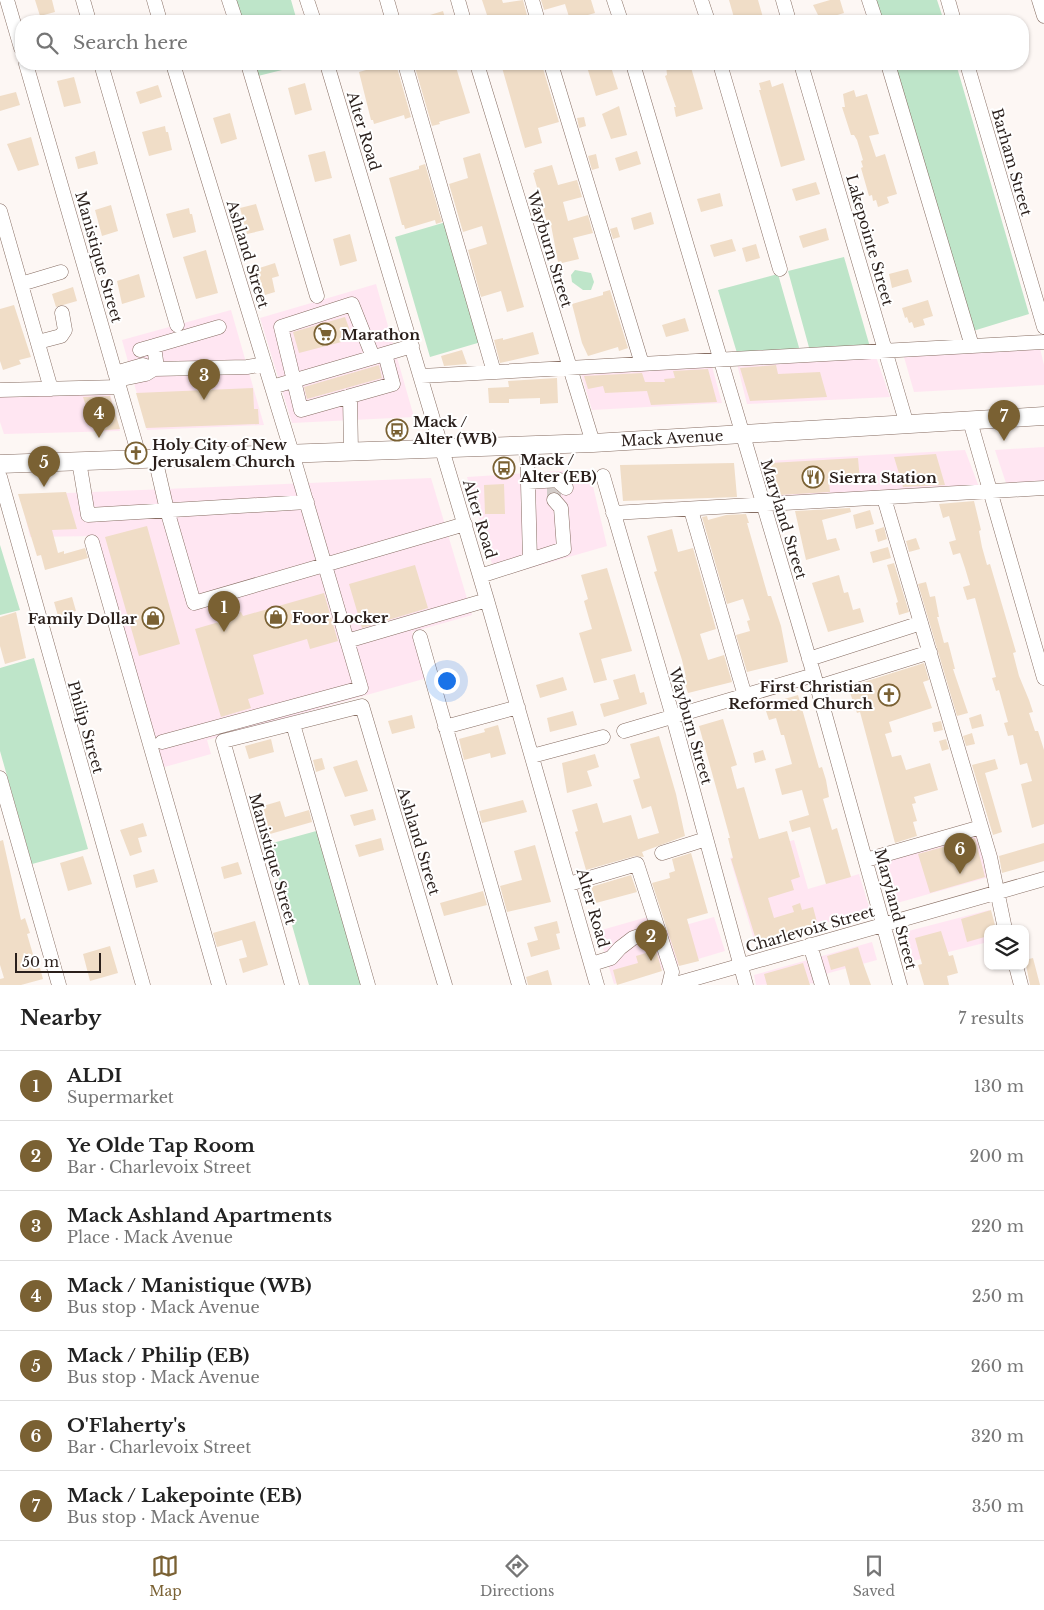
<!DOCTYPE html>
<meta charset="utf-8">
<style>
:root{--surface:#fff;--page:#f2f2f2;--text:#222;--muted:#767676;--line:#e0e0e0;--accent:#7a6133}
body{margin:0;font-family:"Libre Baskerville",serif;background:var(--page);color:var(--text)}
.controls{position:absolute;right:15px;bottom:15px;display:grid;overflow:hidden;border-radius:10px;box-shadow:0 1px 4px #0004}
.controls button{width:45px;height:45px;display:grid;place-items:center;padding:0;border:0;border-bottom:1px solid var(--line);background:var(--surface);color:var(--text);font:25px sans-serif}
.scale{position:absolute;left:15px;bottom:12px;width:86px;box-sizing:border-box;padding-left:5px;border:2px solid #2a1f1b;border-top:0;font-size:14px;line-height:18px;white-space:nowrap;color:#2a1f1b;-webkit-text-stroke:4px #fff;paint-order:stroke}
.you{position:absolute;left:446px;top:680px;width:18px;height:18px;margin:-12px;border:4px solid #fff;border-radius:50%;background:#1a73e8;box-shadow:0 0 0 8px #1a73e833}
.badge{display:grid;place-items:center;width:32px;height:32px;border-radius:50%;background:var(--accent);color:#fff;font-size:16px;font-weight:700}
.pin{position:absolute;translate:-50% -41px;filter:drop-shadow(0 1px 2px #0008)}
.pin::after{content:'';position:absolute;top:26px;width:18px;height:15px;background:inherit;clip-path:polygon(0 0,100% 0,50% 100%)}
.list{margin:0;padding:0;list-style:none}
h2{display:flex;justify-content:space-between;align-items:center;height:65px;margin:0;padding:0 20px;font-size:21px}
h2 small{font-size:16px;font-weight:400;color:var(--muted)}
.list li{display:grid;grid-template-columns:32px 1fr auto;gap:15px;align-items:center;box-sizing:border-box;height:70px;padding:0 20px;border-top:1px solid var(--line)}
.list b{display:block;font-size:19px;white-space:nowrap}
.list p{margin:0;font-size:16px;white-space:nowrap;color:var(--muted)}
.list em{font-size:16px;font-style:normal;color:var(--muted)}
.icon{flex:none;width:28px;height:28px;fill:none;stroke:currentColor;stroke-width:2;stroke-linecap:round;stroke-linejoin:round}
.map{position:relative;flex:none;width:1044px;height:985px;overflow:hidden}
.search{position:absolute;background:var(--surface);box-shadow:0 1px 4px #0004;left:15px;right:15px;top:15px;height:55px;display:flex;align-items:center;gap:12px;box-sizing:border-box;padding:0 18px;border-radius:20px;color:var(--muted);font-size:19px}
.sheet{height:555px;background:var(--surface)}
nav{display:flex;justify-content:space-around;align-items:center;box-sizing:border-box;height:70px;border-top:1px solid var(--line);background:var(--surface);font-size:14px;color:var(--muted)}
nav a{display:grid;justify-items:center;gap:2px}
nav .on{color:var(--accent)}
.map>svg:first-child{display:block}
.commercial{fill:#ffe6f2}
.green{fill:#bee5c9}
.building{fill:#f0ddc7}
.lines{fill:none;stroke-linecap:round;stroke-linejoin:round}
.minor-tunnel{stroke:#d3ccc9;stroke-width:14;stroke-dasharray:14 7;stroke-linecap:butt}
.minor-casing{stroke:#866d62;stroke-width:15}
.major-casing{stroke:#866d62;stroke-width:19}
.minor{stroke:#fff;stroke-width:14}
.major{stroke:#fff;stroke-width:18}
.labels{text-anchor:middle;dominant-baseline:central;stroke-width:4;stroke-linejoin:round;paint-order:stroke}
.street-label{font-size:15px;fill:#2a1f1b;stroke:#fff}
.poi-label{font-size:15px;font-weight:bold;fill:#2a1f1b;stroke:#fff;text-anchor:start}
</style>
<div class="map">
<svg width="1044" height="985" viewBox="0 0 1044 985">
<rect width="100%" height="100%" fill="#fdf7f4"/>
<!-- commercial -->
<path class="commercial" d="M376,284l38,133 -122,6 -32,-105z
M231,310l33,115 -117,5 -25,-90z
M1039,344l5,21v20l-130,7 -12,-42z
M875,354l15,43 -143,7 -12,-48z
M710,359l12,44 -130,7 -14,-46z
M110,393l10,38 -116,3 -4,-12v-26z
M1044,447v37l-37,2 -12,-36z
M965,450l14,37 -198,14 -14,-40z
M589,469l18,77 -111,32 -29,-101z
M431,478l41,137 -60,17 15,46 -220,62 4,14 -50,14 -65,-232 -66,1 -10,-42z
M977,833l12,44 -92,26 -12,-44z
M794,840l14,49 51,-15 11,36 -115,33 -25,-85z
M989,910l5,19h-6v13l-83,21 -8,-29z
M658,914l6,17 50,-14 11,34 -111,33 -16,-53z
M872,942l5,18 -59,16 2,7 -64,2 -2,-10z"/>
<!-- green -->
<path class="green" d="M233,0h58l6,21h-58z
M876,0h61l7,21h-62z
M251,64h55l-52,13z
M895,64h61l73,250 -56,17z
M446,222l35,120 -51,15 -35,-120z
M844,257l26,90 -60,4 -22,-80z
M575,270l16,3 3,9 -3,8h-8l-11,-8 -1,-7z
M778,274l22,77 -63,2 -19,-63z
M0,545l20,65 -20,5z
M34,658l54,191 -56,15 -32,-113v-83z
M320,830l45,155h-56l-40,-141z"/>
<!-- building -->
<path class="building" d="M35,0h17l3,12 -15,4z
M482,0h20l1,3 20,-3 4,15 -24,6h-14z
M541,0h50l4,13 -25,7 -5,-16 -21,6z
M729,0h29l6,21h-29z
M830,0h10l4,13 -10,3 2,5h-15l-8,-16z
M443,11l3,10h-29v-2z
M387,64h9l15,53 -6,2 -1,-4 -30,9 -1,-4h-2l-12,-48z
M414,64h8l2,5 18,-5h13l15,49 -31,9 1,2 -8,2z
M501,64h22l1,6 18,-5 17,57 -21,6 4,15 -17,5z
M598,64h12l8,25 -22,7 -9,-29z
M666,64h24l13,45 -27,8 -2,-10h2l-11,-31 2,-1z
M74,77l7,26 -17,4 -7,-26z
M770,80l2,7 11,-4 22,77 -24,7 -22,-77h2l-2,-7z
M305,83l7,27 -17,5 -7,-27z
M158,85l4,12 -22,7 -4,-12z
M854,90l2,7 11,-3 12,40 -10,2 7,21 9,-3 12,40 -10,3 2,6 -11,4 -2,-7 -3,1 -1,-6 -3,1 -8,-28 2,-1 -2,-6 2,-1 -6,-20 -3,-5h-3l-9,-28h3l-2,-13z
M16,92l4,13 -20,6v-15z
M619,106l8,29 -16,4 -9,-25z
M230,113l7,26 -16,5 -8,-26z
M584,117l2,9 -7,2 -2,-10z
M165,126l1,6h2l4,18 -23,6 -7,-24z
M31,137l8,28 -21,6 -11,-27z
M95,151l3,13 -20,5 -3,-12z
M325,151l7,27 -17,4 -7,-27z
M637,151l4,13 -22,7 -4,-13z
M480,153l44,154 -17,5 -6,-21 -20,6 -13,-47 19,-6 -5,-18 -19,6 -14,-48 19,-6 -5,-20z
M596,154l3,14 -7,2 -4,-14z
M425,164l17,58 -6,2 -1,-4 -30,9 -1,-4h-2l-13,-47 30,-9v-3z
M552,165l6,20 19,-5 5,17 -19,5 5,19 20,-6 5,18 -20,5 6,21 -17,4 -1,-2 -3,1 -7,-37 -3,1 -15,-53 2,-1 -1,-2z
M816,182l4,12 -24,7 -4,-12z
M720,193l3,13 -22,6 -4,-13z
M256,204l8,26 -17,4 -7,-26z
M111,205l7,26 -16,5 -7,-26z
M189,208l1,6h2l4,18 -23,6 -7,-24z
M651,212l3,12 -20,6 -3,-12z
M617,227l3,10 -7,2 -3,-10z
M826,228l3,12 -26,8 -4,-12z
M350,234l7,27 -17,5 -7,-27z
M732,239l4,12 -22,6 -4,-12z
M756,244l4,14 -14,4 -4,-14z
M206,250l12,43 -22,6 -13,-42z
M275,263l4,13 -7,2 3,14 -10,3 -4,-13 -4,1 -4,-13z
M908,269l4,13 -20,6 -3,-14z
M139,274l6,23 -23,7 -5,-23z
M73,287l4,14 -21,6 -4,-13z
M610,290l18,58 -9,3 -1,-4 -30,9 -6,-13 -10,-39 31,-9v-3z
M928,300l5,16 -10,3 2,6 -11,3 -2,-6 -3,1 -2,-6 -2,1 -3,-10z
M14,305l17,52 -12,3 2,4 -18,6 -3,-9v-52z
M345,317l8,22 -54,14 -6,-21z
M685,318l4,13 -23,6 -4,-12z
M533,332l6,22 -39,9 -6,-23 9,-2v2z
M462,350l5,14 -23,2 -3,-10z
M379,365l3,13 -75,21 -3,-12z
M776,365l2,9 42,-2 7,25 -77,4 -10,-33z
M708,369l9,33 -66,3 -4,-14 -42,2 -2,-7 -15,3 -4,-13 58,-3 3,9h20l-1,-3 11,-1 -2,-7z
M557,378l1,25 -18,1v-6l-31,1v4h-20l-1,-15 21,-1 -1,-6z
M253,388l1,21h4l1,15 -113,4 -10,-35z
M110,396l10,33 -26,2 -11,-34z
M936,454l9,31 -42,2 -9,-30z
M858,458l2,23 -31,1 1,10 -50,3 -10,-32z
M734,463l3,34 -114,4 -3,-36z
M504,484l1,30h-20l-1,-29z
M66,492l11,37 -25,1 6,23 6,-2v3l21,-6 3,10 -43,12 -4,-15 -4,1 -19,-62z
M974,501l7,29 -2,1 3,16 5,18 3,-1 26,88 -3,1 6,23 10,24 4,12 -4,1 6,18h3l6,19v74l-12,4 -11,-44 11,-3 -5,-18 -7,2 -7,-30 -5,1 -4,-13 4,-1 -9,-32 -3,1 -4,-13 4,-1 -21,-79 -8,2 -4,-13 7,-2 -5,-17 -5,-15 -7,2 -4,-13 7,-2 -7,-24 -6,2 -4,-14z
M850,508l1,4 -29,8 5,20 9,-2 4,12 -34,10 -11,-49z
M870,510l4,14 -18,5 -3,-14z
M746,514l3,9h-2l21,73h3l10,30 7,36 -41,10 -11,-37 14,-4 -3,-10 3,-1 -7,-21 -16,5 -25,-87 5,-1 1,4 18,-5z
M147,526l33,118 -41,12 -34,-119z
M884,527l3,12 -9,3 -3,-12z
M672,529l6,23 15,-4 23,81 -16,5 8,26 16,-5 8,27 -44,11 -5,-15 3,-1 -4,-17 -28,-88 3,-1 -10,-35z
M916,538l4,11 -11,3 -3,-11z
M888,547l3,11 -18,5 -3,-11z
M894,563l15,49 -10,3 -3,-12 2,-1 -11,-37z
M415,565l13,43 -66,20 -13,-44z
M607,568l25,83 -31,8 6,21 -13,3 -15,-50 13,-4 -8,-28 4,-2 -7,-24z
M839,575l5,18 4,-1 5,18 7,-2 4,14 -36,10 -16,-49z
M926,582l4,15 5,-1 4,21h-2l7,26 4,-1 7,27h-2l15,44 -11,3 -39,-132z
M324,593l14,48 -28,8 -3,-10 -54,16 11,39 -16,5 3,9 -30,9 -26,-88 24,-7 -1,-3 23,-7 2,4z
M72,597l4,14 -18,5 -4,-14z
M16,612l10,46 -21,6 -5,-18v-29z
M924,663l5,17 -6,2 9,26 -43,14 3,10 -7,2 7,23 9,-2 5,15 24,-7 8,27 -24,7 2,6 -4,1 5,17 -4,1 4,14 -22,7 -35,-131 -3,1 -9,-26z
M635,674l5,19 4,-1 3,12 -43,13 -4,-13 19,-5 -6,-19z
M563,677l4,13 -27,8 -4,-13z
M798,695l21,73 3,-1 4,13 3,17 -6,2 9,31 5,-2 14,49 -25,7 -16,-57 -18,5 -3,-11 20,-6 -7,-25 -20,5 -7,-26 17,-5 -8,-29h-3l-5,-17 -7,2 -5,-15z
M573,711l4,14 -27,7 -3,-14z
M981,714l3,12 -12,3 -3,-11z
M412,715l3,13 -23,6 -4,-13z
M723,719l14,46 -6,2 6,22 7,-2 15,52 28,-8 13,46 -9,3 3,10 -26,8 6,20 20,-6 -2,-6 8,-3 2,7 11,-3 5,19 -61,17 -26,-84 2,-1 -5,-20h2l-31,-112z
M941,721l2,9 -9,2 -2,-9z
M498,725l8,29 -15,4 -1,-5 -26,7 -5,-21 26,-7 -1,-3z
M972,733l3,11 -9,2 -3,-10z
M659,736l17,58 9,42 -43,16 2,5 -9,-1 -49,14 -11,-38 3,-1 -6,-21 25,-7 6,20 28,-8 7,24 21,-6 -8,-27 -9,3 -9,-29 7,-2 -10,-34z
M271,739l3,13 -25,7 -4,-13z
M946,739l3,10 -7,2 -3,-10z
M763,750l3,10 -11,3 -2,-10z
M595,754l4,13 -12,4 5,15 -25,7 -5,-30z
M322,758l3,11 -9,3 -3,-12z
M995,759l3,10 -13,4 17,59 -9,3 -21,-70z
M357,760l11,31 -23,6 -12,-30z
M523,800l4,12 -45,11 -3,-12z
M280,801l5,16 24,-7 3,12 -42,12 -7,-28z
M373,809l3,11 -22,6 -4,-11z
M143,823l4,13 -9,2 4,14 -12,4 -10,-26z
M381,838l3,12 -25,7 -4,-12z
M975,838l10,39 -55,16 -12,-39z
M3,840l18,80 4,-2 5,15 -3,1 10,34h3l3,11 -22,6h-21v-6l4,-1 -4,-13v-124z
M1044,843v18l-42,12 -3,-17z
M535,845l16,57 -44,10 -7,-26 22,-6 -8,-29z
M691,853l17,60 -21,6 12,42 -20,5 -27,-83 18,-5 -1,-5 6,-2 -3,-12z
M83,856l9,28 -24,7 -8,-28z
M238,862l4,12 -18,5 -3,-12z
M154,869l4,13 -22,6 -3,-13z
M631,875l6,17 -41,11 -5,-16z
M483,891l4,14 -43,11 -4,-13z
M991,910l5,19h-8v7l-21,6 -6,-23z
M255,921l13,44 -25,8 -4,-14 8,-2 -5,-17 -25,7 -4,-14z
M557,921l3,12 -4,1 4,15 -29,8 -4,-14 11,-3 -4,-13z
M941,931l8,25 4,-1 5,18 -11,3 2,9h-25l-6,-20 4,-1 -7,-26z
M110,946l8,27 -28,8 -7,-27z
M858,947l5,16 8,22h-21l-5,-19 -14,4 -4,-14z
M656,950l6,21 -45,14 -4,-15 25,-7 -2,-7z
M1033,958l7,27h-10l-5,-25z
M803,963l7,22h-43l-3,-11z
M548,970l4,15h-24l-2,-8z"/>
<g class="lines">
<!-- minor-tunnel -->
<path class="minor-tunnel" d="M554,488v12"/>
<!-- minor casing -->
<g class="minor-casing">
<path id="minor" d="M7,0l14,48
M83,0l6,21
M154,0l6,21
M229,0l7,21
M307,0l7,21
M387,0l6,21
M458,0l6,21
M532,0l6,21
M614,0l7,21
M701,0l7,21
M783,0l6,21
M869,0l7,21
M948,0l6,21
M1039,0l5,16
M26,64l114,395
M101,64l76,261
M248,64l69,232
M327,64l160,536 110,385
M405,64l89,308
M477,64l116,379
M551,64l91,300
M633,64l181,611 86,310
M720,64l60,205
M801,64l106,361
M888,64l84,282
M967,64l77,263
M0,211l51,178
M21,284l40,-12
M38,342l23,-6 4,-6 -3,-17
M140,350l14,-4
M373,357l-21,-53 -71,23 20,83 92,-26 -8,-30
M157,368l-3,-22 65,-19
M154,369l93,-2 18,-3
M115,373l28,-8 11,4 -8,5 -29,6
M421,376l623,-34
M272,387l140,-41
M0,390l119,-3
M350,396l1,55
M970,421l74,257
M155,458l12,52 27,93 271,-79
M79,461l9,54 219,-13
M603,476l70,241 73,268
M0,477l143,508
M528,482l32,-2v3l6,5
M884,498l106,359 15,72
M691,510l54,186
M613,513l431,-25
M92,542l127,443
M530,560l34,-11 -3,-41 -7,-8
M480,576l50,-16 -3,-115
M420,637l99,348
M347,641l140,-41
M809,659l112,-36
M818,687l112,-35
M293,724l75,261
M445,727l73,-20
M624,731l190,-56
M162,742l199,-54 -69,-235 -119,-389
M532,756l71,-19
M0,778l59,207
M662,853l44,-14
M866,860l115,-33
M569,884l68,-20 35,108 -3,13
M810,945l12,40
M592,964l19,-6 9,-10 13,-10 25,-9
M1016,966l5,19
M292,985l-69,-244 139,-35 83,279
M672,985l372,-106"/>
</g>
<!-- major casing -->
<g class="major-casing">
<path id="major" d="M0,464l593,-21 451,-27"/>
</g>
<!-- minor -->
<use href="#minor" class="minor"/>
<!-- major -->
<use href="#major" class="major"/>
</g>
<!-- icons -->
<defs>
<g id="supermarket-ring" transform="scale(1.125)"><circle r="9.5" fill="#fff" stroke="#7a6133" stroke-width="1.5"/><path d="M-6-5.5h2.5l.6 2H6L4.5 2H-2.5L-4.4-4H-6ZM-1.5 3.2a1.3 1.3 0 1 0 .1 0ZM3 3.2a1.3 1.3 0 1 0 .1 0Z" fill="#7a6133"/></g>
<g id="bus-ring" transform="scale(1.125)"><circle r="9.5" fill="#fff" stroke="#7a6133" stroke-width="1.5"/><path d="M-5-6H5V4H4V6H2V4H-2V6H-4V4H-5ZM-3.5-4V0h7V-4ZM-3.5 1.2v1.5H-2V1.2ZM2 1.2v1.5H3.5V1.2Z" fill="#7a6133"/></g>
<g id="church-ring" transform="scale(1.125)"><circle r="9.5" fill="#fff" stroke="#7a6133" stroke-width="1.5"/><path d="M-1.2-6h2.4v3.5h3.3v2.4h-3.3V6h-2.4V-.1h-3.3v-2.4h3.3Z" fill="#7a6133"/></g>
<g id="restaurant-ring" transform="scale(1.125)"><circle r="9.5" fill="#fff" stroke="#7a6133" stroke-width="1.5"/><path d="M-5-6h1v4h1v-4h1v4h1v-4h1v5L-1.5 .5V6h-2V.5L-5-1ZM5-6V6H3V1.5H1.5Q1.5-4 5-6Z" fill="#7a6133"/></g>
<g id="shop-ring" transform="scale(1.125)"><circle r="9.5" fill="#fff" stroke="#7a6133" stroke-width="1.5"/><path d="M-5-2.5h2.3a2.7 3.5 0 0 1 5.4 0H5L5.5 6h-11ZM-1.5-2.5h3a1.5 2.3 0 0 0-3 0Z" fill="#7a6133"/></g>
</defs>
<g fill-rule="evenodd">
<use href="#supermarket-ring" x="325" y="334"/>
<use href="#bus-ring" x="397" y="430"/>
<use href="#church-ring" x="136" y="453"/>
<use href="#bus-ring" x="504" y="468"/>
<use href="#restaurant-ring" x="813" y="477"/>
<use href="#shop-ring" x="276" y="617"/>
<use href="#shop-ring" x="153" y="618"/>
<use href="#church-ring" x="889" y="695"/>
</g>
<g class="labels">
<!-- street labels -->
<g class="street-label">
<text transform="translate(364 131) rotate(73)">Alter Road</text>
<text transform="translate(1012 162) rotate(74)">Barham Street</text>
<text transform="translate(870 240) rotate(74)">Lakepointe Street</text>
<text transform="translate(550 249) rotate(73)">Wayburn Street</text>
<text transform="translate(248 254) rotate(73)">Ashland Street</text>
<text transform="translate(99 257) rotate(74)">Manistique Street</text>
<text transform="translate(672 438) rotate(-3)">Mack Avenue</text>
<text transform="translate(480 519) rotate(73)">Alter Road</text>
<text transform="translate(784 519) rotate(73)">Maryland Street</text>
<text transform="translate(691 726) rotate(74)">Wayburn Street</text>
<text transform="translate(86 727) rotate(74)">Philip Street</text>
<text transform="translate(419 841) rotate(73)">Ashland Street</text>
<text transform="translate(273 859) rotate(74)">Manistique Street</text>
<text transform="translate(593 908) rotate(74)">Alter Road</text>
<text transform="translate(896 909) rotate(75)">Maryland Street</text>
<text transform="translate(810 929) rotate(-16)">Charlevoix Street</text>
</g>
<!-- poi labels -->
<g class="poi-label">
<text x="341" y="334">Marathon</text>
<text x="413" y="421">Mack /<tspan x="413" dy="17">Alter (WB)</tspan></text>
<text x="152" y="444">Holy City of New<tspan x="152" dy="17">Jerusalem Church</tspan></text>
<text x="520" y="459">Mack /<tspan x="520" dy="17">Alter (EB)</tspan></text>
<text x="829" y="477">Sierra Station</text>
<text x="292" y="617">Foor Locker</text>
<text x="137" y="618" text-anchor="end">Family Dollar</text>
<text x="873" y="686" text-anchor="end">First Christian<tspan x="873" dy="17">Reformed Church</tspan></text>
</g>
</g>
</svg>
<div class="controls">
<button><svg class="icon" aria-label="layers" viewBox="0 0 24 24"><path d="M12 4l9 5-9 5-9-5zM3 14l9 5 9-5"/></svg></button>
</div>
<div class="scale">50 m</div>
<div class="you"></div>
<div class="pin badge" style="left:224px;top:632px">1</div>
<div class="pin badge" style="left:651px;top:961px">2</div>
<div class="pin badge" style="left:204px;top:400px">3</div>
<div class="pin badge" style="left:99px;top:438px">4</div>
<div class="pin badge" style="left:44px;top:487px">5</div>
<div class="pin badge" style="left:960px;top:874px">6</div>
<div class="pin badge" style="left:1004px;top:441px">7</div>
<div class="search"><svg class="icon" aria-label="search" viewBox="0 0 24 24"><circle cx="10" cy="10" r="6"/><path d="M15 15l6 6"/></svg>Search here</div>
</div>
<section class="sheet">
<h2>Nearby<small>7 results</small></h2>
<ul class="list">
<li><span class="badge">1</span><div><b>ALDI</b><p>Supermarket</p></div><em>130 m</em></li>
<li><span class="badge">2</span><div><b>Ye Olde Tap Room</b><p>Bar · Charlevoix Street</p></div><em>200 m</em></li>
<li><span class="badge">3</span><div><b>Mack Ashland Apartments</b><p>Place · Mack Avenue</p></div><em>220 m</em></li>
<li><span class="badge">4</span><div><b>Mack / Manistique (WB)</b><p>Bus stop · Mack Avenue</p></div><em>250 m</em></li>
<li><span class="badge">5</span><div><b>Mack / Philip (EB)</b><p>Bus stop · Mack Avenue</p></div><em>260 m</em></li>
<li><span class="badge">6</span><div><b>O'Flaherty's</b><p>Bar · Charlevoix Street</p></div><em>320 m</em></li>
<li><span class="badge">7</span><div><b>Mack / Lakepointe (EB)</b><p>Bus stop · Mack Avenue</p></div><em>350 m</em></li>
</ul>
</section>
<nav>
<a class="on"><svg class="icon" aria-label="map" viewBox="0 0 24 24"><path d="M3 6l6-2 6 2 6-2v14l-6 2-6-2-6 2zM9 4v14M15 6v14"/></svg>Map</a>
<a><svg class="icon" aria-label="directions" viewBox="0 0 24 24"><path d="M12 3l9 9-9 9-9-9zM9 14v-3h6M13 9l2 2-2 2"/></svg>Directions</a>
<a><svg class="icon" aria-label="saved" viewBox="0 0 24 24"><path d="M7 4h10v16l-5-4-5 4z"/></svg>Saved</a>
</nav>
